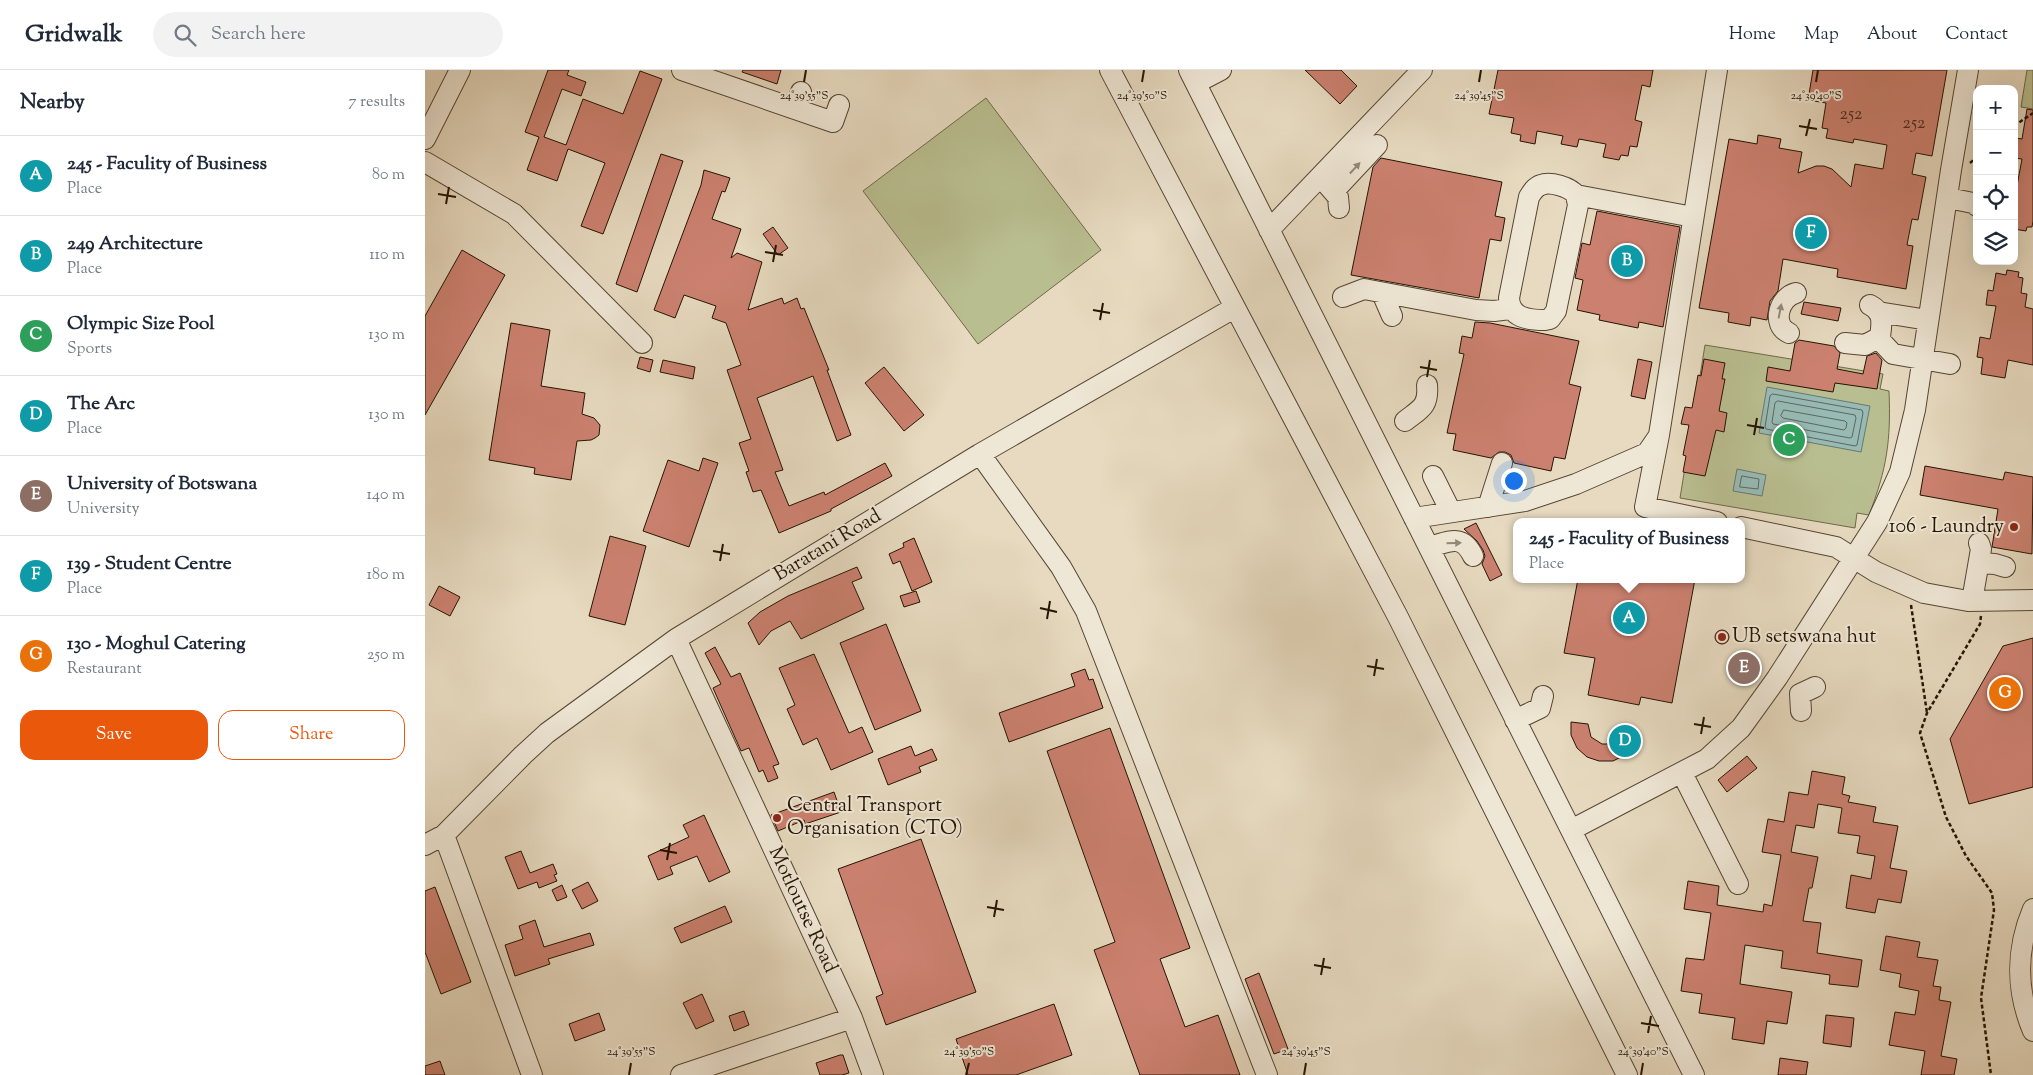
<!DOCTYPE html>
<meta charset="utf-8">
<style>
:root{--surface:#fff;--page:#f2f2f3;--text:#1f2937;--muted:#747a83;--line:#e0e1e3;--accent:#ea580c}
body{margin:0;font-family:"Sorts Mill Goudy",serif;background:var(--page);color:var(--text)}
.controls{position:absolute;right:15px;top:15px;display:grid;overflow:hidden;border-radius:10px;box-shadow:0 5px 20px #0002}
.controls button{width:45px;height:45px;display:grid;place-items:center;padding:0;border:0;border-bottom:1px solid var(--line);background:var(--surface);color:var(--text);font:25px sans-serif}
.you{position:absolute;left:1088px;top:410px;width:18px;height:18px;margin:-12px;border:4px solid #fff;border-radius:50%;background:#1a73e8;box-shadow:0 0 0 8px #1a73e833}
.badge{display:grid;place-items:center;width:32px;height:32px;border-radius:50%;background:var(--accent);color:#fff;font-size:16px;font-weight:700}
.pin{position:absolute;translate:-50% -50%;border:2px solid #fff;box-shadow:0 1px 5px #0006}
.popup{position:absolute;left:1088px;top:448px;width:232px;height:65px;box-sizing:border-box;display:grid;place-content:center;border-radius:10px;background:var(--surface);filter:drop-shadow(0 1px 4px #0005);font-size:16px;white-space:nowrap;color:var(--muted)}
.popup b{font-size:19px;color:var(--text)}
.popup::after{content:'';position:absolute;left:50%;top:100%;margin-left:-10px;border:10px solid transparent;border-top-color:var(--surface)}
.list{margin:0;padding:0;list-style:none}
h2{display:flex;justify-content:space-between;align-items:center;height:65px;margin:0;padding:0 20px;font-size:21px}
h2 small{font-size:16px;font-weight:400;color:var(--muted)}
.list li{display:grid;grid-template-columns:32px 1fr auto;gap:15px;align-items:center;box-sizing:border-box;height:80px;padding:0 20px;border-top:1px solid var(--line)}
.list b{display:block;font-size:19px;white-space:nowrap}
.list p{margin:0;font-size:16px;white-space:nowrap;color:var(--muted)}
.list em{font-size:16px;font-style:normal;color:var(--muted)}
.actions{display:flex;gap:10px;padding:15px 20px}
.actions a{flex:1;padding:11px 0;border:1px solid var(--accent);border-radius:15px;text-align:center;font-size:18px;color:var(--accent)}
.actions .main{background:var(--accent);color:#fff}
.icon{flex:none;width:28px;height:28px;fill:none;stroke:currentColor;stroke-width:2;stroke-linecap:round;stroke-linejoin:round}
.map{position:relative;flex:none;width:1608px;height:1005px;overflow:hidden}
header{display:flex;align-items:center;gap:30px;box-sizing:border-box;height:70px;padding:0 25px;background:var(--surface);border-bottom:1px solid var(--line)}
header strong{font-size:24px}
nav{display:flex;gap:28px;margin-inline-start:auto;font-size:18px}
.search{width:350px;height:45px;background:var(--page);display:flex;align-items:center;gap:12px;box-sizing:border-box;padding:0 18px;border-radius:28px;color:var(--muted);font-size:19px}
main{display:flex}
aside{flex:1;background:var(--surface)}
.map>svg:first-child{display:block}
.green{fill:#b9be90;stroke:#6e6949}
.water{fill:#97bab5;stroke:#69786d}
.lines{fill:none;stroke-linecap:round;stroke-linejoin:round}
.shore{stroke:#5e675c;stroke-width:1}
.building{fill:#cc8170;stroke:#241402}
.minor-casing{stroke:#554632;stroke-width:22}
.path{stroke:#241402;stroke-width:2.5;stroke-dasharray:4 2.5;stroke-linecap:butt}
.minor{stroke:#efe7d6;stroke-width:20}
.oneway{fill:#948877}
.ticks{fill:none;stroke:#241402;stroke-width:2}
.poi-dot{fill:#8f2418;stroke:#efe7d6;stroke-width:2}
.labels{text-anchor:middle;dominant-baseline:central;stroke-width:4;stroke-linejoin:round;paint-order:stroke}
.number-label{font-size:18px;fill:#4e2f1e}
.poi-label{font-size:20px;fill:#241402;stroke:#efe7d6;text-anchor:start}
.street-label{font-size:20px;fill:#241402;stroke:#efe7d6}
.ticks-label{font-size:12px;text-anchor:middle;fill:#241402;stroke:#efe7d6;stroke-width:4;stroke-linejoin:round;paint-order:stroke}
</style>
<header>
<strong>Gridwalk</strong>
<div class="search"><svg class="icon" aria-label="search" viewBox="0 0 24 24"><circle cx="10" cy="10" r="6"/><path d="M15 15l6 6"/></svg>Search here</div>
<nav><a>Home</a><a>Map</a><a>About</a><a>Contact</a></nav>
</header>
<main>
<aside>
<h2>Nearby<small>7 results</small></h2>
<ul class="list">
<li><span class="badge" style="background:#0f9aa8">A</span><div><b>245 - Faculity of Business</b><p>Place</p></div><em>80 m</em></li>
<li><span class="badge" style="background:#0f9aa8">B</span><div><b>249 Architecture</b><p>Place</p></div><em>110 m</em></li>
<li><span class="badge" style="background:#2e9e5b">C</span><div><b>Olympic Size Pool</b><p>Sports</p></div><em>130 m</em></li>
<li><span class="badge" style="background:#0f9aa8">D</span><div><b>The Arc</b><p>Place</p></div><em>130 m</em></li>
<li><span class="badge" style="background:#8d6e63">E</span><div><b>University of Botswana</b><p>University</p></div><em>140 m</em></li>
<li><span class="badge" style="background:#0f9aa8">F</span><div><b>139 - Student Centre</b><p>Place</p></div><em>180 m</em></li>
<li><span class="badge" style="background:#e8710a">G</span><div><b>130 - Moghul Catering</b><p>Restaurant</p></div><em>250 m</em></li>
</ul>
<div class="actions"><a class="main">Save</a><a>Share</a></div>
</aside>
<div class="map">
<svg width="1608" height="1005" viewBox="0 0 1608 1005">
<rect width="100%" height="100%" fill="#e7dac0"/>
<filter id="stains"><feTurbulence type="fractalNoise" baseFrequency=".004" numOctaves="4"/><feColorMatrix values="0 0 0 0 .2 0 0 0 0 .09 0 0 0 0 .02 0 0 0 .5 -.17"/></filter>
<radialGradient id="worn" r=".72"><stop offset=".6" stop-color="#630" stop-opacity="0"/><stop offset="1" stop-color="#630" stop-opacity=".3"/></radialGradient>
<!-- green -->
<path class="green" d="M1602,0h6v39l-12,-2z
M561,28l115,152 -123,94 -115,-153z
M1280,275l178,29 -3,15 9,2c2,50 -2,77 -20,124l-12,-2 -2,15 -175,-30z"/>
<!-- water -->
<path class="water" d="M1342,317l103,19 -9,46 -102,-19z
M1312,399l29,6 -4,21 -29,-5z"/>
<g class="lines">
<!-- shore -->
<path class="shore" d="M1348,324l89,16 1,3 -6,32 -2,1 -89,-17 -1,-2 5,-31z
M1353,331l77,14 1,3 -4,19 -2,1 -77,-14 -1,-2 3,-19z
M1359,340l61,11 2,2 -1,5 -2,2 -61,-12 -2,-2z
M1317,406l17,3 -1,10 -18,-2z"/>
</g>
<!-- building -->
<path class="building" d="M123,0h21l-2,5 19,7 -5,14 -19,-7 -18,48 22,8 17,-46 40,15 17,-43 22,8 -59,155 -22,-8 24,-63 -37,-14 -11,32 -30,-11 12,-33 -14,-5z
M318,0h38l-4,14 -35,-12z
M880,0h36l16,16 -17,18z
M1073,0h155l-3,17 -8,-2 -7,35 7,2 -5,25 -7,-1 -2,10 -7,-1 -2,5 -16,-3 3,-13 -27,-5 -2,8 -16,-3 2,-8 -26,-5 -2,13 -15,-3 1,-6 -10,-2 3,-15 -25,-4z
M1388,0h134l-15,86 -16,-3 -4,21 14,3 -8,43 -6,-1 -5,26 6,1 -7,43 -69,-12 1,-8 -55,-10 -5,32 -8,10 -3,19 -16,-3 -1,9 -22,-4 1,-9 -30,-5 30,-169 28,5 1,-9 23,4 -2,9 23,4 -4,21 18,-7h8l8,3 19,18 4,-23 28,5 4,-24 -33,-6 -1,4 -27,-5 2,-9 -6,-1 4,-25 -18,-3z
M1602,39l6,1v111l-1,6h-5l-1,4 -12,-2v-38h2l6,-32 -8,-1v-13l2,-7 6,1z
M236,84l22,7 -46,131 -21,-8z
M956,88l121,24 -7,34 10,2 -4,23 -11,-2 -11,59 -128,-23 22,-108z
M279,100l26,8 -5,14 -3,-1 -10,28 29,10 -10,29 6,-5 25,9 -14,48 34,-12 2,6 13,-6 4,11 3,-1 25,62h-2l24,65 -14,6 -24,-65 -56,22 26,72 -8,2 14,34 35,-14 1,3 60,-32 7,13 -61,33v2l-52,22 -18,-43 -8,2 -7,-20 3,-1 -10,-28 12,-4 -24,-69 14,-5 -15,-42 -14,-5 4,-12 -32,-11 -9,23 -21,-8 47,-125z
M1172,141l83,16 -17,100 -24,-5 -1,6 -39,-8 1,-5 -23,-5 6,-30 -8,-2 7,-35 8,2z
M348,157l15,21 -10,7 -15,-21z
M37,180l43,25 -80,140v-99z
M1582,200l12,2 -1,5 5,1 -2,15 6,1 -2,13 8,2v56l-25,-5 -3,18 -24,-4 2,-16 -6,-1 3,-20 10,2 6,-33 -10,-1 2,-15 5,1 3,-18 10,2z
M1379,232l37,6 -3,13 -37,-7z
M1050,252l15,1 89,18 -10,43 12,3 -16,72 -11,-2 -3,14 -37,-8 -3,-8 -6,-3h-6l-8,6 -38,-8 3,-16 -9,-1 17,-79 -5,-1 3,-17 10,2z
M86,253l39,7 -9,56 44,7 -3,21 12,4 6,7 -1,10 -4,3 -4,2 -14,1 -6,39 -37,-6 1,-6 -46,-8z
M1374,270l35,6 6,7 -3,16 26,5 4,-18 9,-3 6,7 -5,29 -42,-6 -2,9 -67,-11 2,-14 22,4 5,-28z
M215,287l13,3 -3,12 -13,-4z
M1213,289l14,3 -7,37 -14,-3z
M1279,289l21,4 -3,16h3l-6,32 8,2 -3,19 -8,-2 -11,46 -22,-4 3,-16 -3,-1 6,-30 -8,-1 4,-17 7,1 6,-33 3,1z
M238,290l32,7 -2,12 -33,-7z
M459,297l40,48 -20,16 -39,-48z
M278,388l15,5 -29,84 -46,-16 25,-71 31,11z
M1500,396l78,14 2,-8 28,5 -1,77 -40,-7 6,-38 -78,-14z
M1051,453l26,52 -12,6 -8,-17 3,-8 -2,-6 -6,-9 -13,-12z
M185,466l36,10 -21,79 -36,-9z
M489,468l18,44 -20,9 -12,-30 -7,3 -4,-10 15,-7 -1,-4z
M432,497l5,11 -10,4 12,27 -63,30 -11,-18 -19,10 -12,14 -11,-22 12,-11 28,-16z
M1153,509h117l-23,124 -31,-6 -2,8 -51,-10 7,-37 -31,-5z
M14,516l21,11 -10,19 -21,-11z
M491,521l4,11 -16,5 -4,-11z
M461,554l35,87 -46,19 -35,-87z
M1290 567a7 7 0 1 1 14 0a7 7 0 1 1-14 0Z
M1608,568v149l-64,17 -19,-65 53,-93z
M290,577l16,30 9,-4 39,91 -6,2 5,12 -10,4 -5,-12 -4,2 -10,-24 -8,3 -28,-63 8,-4 -16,-31z
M389,584l35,79 13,-6 11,25 -42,18 -14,-32 -14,7 -16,-36 8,-4 -16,-37z
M660,599l4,11 4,-1 10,29 -94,34 -10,-29 76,-27 -4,-12z
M1146,652l17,2 3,13 11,7h7l6,-3 6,-11 18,3 -5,12 -9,10 -12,6h-14l-12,-4 -10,-9 -6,-13z
M685,658l80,220 -30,11 25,68 33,-12 22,60h-100l-46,-125 21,-8 -68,-191z
M486,676l4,10 17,-7 5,11 -18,7 2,5 -33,13 -10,-26z
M1322,686l10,12 -30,24 -9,-12z
M1387,701l33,6 -3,17 8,2 -2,6 28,5 -3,15 25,4 -8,42 17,3 -6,32 -23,-4 -3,14 -29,-5 5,-33 20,4 4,-23 -18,-3 3,-17 -22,-3 4,-25 -24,-4 -4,24 -18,-3 -5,27 27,5 -6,31h-3l-6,33 18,2 -4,30 45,7 -4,27 -29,-3 1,-9 -49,-7 2,-17 -38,-6 -5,39 52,8 -5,32 -20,-3 -3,23 -32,-5 3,-21 -36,-5 3,-19 -21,-3 5,-33 18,2 7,-47 -27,-4 4,-28 31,5 -2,19 46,7 1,-8 8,2 9,-51 -19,-3 6,-33 16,3 5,-30 19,3z
M409,722l7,20 -36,12 -1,-4 -26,11 -7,-16z
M279,745l26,57 -21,10 -12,-26 -27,11 3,7 -15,6 -10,-24 41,-19 -6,-12z
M496,769l55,153 -90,33 -10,-28 7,-3 -45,-125z
M96,781l9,22 23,-9 4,10 -3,1 3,6 -18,7 -2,-6 -19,7 -13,-32z
M163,812l10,19 -16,8 -10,-19z
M137,815l5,12 -10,4 -5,-11z
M10,817l36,95 -30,12 -16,-42v-61z
M300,836l7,16 -51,21 -7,-15z
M110,850l9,27 46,-14 4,12 -46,14 2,5 -35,12 -10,-31 18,-6 -4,-13z
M1461,866l34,6 -3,15 21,3 -5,26 8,1 -2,13 12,2 -10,54 16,3 -3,16h-33l4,-24 -36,-6 6,-33 20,3 4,-24 -20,-4 2,-13 -21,-4z
M834,903l29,76 -14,5 -29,-75z
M277,924l12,27 -18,8 -13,-26z
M629,934l18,51 -56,20h-48l-12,-36z
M319,941l5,14 -15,6 -5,-15z
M174,943l6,17 -30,11 -6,-17z
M1401,945l28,3 -3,29 -28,-4z
M415,985h3l6,18 -7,2h-22l-4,-12z
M1355,988l28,4 -2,13h-28z
M15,991l5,14h-20v-9z"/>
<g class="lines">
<!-- minor casing -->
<g class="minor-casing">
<path id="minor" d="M257,0l151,52 6,-17
M685,0l288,547 229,458
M764,0l505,1005
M1292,0l-58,365 -14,72 72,15
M771,13l25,-13
M370,39l6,-17
M0,69l35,-69
M0,92l89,52 128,129
M900,112l13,15 1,11
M909,121l43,-46
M1151,125l2,10 -22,106 -6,8 -5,1c-17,0 -35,-2 -36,-22l20,-101c3,-5 6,-10 12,-12 9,-4 29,2 35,10l117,22
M1523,128l25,5 4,3
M844,160l153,-160
M957,223l10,23
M918,227l21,-8 112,21 18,1 16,-2
M1453,242l50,8
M1364,263c-18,-8 -10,-36 7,-40
M1453,268l15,16 57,10
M1420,273l20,2 15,-8c2,-14 4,-25 -10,-32
M980,351c15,-12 24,-14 22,-36
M555,384l81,113 25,44 181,464
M1008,406l18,36
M1063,437l14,-44
M989,448l111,-17 51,-17 71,-31 11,-16
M1316,457l95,20 40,25 48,21 44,8 65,-1
M1004,477c20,-5 33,-14 44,9
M1554,493l16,1 10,3
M1547,531l9,-52 -2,-6
M251,569l176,379 21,57
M1376,641l-1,-17 15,-7
M1090,650l25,-12 3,-12
M1257,703l56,111
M1146,760l136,-71 34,-31 36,-50 100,-156 23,-50 15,-62 36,-240 17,-100
M19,765l88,240
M0,775l19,-10 79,-80 24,-22 129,-94 304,-185 254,-146
M1608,839c-17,40 -17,82 0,122
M256,1005l171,-57"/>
</g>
<!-- path -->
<path class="path" d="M1589,56l19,-13
M1545,93l7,-6
M1486,535l16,108
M1556,546l-1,8 -53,89 -7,20 26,84 20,39 26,37 2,17 -13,88 10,77"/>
<!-- minor -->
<use href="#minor" class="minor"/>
</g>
<!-- one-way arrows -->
<defs><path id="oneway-solid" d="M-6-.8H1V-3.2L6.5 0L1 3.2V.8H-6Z" transform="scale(1.25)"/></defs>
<g class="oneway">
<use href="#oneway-solid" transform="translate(930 98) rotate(-47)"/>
<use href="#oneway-solid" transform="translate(1355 241) rotate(-79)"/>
<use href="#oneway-solid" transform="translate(1029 473) rotate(-2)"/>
</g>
<!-- ticks -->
<path class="ticks" d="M379,12l2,-12M717,12l2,-12M1054,12l2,-12M1391,12l2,-12M1374,56l18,3M1381,66l4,-17M13,124l18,3M21,134l3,-17M340,182l18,3M348,192l3,-17M668,240l17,3M675,250l3,-17M995,297l17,3M1002,307l3,-17M1322,355l17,3M1329,365l3,-17M288,481l17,3M295,491l3,-17M615,538l17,4M622,549l3,-18M942,596l17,3M949,606l3,-17M1269,654l17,3M1276,664l3,-17M235,780l17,3M242,790l3,-17M562,837l17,3M569,847l3,-17M889,895l17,3M896,905l3,-17M1216,953l18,3M1223,963l3,-17M204,1005l2,-12M541,1005l3,-12M879,1005l2,-12M1216,1005l2,-12"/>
<!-- markers -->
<g class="poi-dot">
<circle cx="1589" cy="457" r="5"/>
<circle cx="1297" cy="567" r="5"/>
<circle cx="352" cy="748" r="5"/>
</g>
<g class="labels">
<!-- number labels -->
<g class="number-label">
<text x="1426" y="45">252</text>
<text x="1489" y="54">252</text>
</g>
<!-- poi labels -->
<g class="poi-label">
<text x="1579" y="457" text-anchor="end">106 - Laundry</text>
<text x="1307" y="567">UB setswana hut</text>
<text x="362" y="736">Central Transport<tspan x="362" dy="23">Organisation (CTO)</tspan></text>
</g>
<!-- street labels -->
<g class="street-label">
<text transform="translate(403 476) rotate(-31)">Baratani Road</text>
<text transform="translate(377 840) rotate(65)">Motloutse Road</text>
</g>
</g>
<g class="ticks-label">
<text x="379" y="29">24°39'55"S</text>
<text x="717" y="29">24°39'50"S</text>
<text x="1054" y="29">24°39'45"S</text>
<text x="1391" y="29">24°39'40"S</text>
<text x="206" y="985">24°39'55"S</text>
<text x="544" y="985">24°39'50"S</text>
<text x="881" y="985">24°39'45"S</text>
<text x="1218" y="985">24°39'40"S</text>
</g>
<rect width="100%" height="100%" filter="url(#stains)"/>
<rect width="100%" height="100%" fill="url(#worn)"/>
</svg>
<div class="controls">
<button>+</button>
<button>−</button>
<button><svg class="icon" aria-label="locate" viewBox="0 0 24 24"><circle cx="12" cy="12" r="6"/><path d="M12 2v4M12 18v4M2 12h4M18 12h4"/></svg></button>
<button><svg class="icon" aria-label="layers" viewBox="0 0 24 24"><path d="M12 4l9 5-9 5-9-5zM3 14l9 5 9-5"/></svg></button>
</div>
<div class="you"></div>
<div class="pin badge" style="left:1204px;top:548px;background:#0f9aa8">A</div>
<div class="popup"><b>245 - Faculity of Business</b>Place</div>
<div class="pin badge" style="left:1202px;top:191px;background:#0f9aa8">B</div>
<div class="pin badge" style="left:1364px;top:370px;background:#2e9e5b">C</div>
<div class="pin badge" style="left:1200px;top:671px;background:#0f9aa8">D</div>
<div class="pin badge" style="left:1319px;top:598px;background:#8d6e63">E</div>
<div class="pin badge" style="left:1386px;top:163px;background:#0f9aa8">F</div>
<div class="pin badge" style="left:1580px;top:623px;background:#e8710a">G</div>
</div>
</main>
